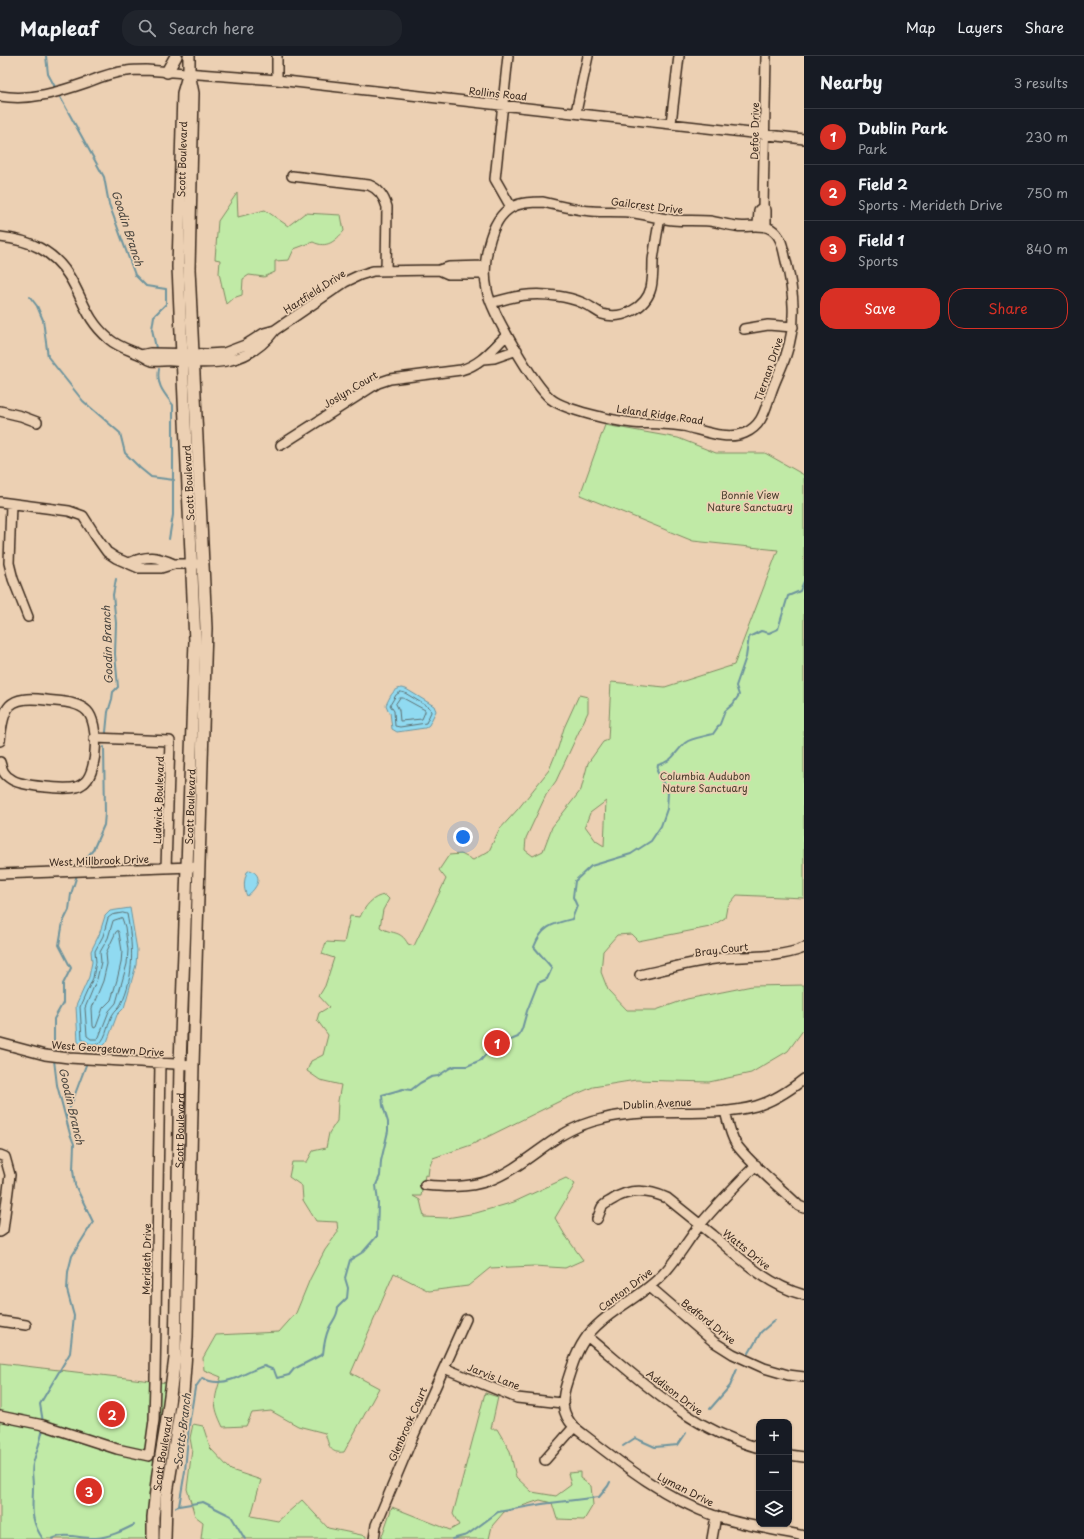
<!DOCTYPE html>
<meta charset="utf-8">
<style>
:root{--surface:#171b24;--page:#20242c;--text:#f1f3f6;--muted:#9ea1a6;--line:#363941;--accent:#d93025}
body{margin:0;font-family:"Playpen Sans",sans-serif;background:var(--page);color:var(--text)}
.controls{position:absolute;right:12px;bottom:12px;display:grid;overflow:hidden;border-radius:8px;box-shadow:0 1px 3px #0004}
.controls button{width:36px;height:36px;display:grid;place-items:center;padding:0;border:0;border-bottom:1px solid var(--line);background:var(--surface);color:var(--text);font:20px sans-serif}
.you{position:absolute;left:463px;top:781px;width:14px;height:14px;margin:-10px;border:3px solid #fff;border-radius:50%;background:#1a73e8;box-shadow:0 0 0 6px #1a73e833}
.badge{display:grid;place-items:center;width:26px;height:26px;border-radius:50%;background:var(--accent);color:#fff;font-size:13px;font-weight:700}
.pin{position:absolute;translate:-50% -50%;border:2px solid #fff;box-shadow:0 1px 4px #0006}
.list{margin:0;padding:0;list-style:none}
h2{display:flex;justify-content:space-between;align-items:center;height:52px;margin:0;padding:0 16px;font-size:17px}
h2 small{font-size:13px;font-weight:400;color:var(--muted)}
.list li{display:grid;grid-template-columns:26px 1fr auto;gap:12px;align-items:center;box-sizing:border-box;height:56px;padding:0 16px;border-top:1px solid var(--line)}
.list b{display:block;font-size:15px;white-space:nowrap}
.list p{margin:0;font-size:13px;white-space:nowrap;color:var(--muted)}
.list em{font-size:13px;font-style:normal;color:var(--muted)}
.actions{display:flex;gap:8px;padding:12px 16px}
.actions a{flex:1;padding:9px 0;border:1px solid var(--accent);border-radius:16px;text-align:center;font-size:14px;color:var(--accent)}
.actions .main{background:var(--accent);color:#fff}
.icon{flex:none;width:22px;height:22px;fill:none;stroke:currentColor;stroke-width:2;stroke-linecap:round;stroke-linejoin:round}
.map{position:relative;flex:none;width:804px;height:1483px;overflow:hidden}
header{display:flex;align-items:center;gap:24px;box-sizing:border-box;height:56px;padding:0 20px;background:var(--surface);border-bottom:1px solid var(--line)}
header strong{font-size:19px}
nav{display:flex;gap:22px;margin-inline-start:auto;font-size:14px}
.search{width:280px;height:36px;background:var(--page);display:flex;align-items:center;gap:10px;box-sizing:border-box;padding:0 14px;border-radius:16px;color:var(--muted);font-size:15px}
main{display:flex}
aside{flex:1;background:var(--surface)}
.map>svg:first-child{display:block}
.green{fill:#c0eaa6;stroke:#7e8a62;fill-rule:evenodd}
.water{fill:#90daf1;stroke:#6e949d}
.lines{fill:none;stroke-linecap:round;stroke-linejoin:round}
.shore{stroke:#5d7072;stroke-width:1}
.stream{stroke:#6e949d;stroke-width:2}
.minor-casing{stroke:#3b2a1e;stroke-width:12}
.major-casing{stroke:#3b2a1e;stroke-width:14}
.minor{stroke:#ecd0b3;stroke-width:9}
.major{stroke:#ecd0b3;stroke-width:11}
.labels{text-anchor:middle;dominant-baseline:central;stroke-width:3.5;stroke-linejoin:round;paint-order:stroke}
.street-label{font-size:10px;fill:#3b2a1e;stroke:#ecd0b3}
.park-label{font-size:10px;fill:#483d2c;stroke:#ecd0b3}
.water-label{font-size:11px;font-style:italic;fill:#48443e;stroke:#ecd0b3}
</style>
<header>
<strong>Mapleaf</strong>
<div class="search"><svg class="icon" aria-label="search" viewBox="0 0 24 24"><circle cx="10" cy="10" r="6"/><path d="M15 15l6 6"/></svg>Search here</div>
<nav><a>Map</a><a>Layers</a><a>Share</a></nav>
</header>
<main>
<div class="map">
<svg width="804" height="1483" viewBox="0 0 804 1483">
<rect width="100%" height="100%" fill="#ecd0b3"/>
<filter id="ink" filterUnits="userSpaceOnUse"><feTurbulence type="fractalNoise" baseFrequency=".025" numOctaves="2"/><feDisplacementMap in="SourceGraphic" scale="8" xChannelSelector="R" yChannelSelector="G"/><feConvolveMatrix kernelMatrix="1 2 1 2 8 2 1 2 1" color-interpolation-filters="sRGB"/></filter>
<g filter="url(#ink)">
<!-- green -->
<path class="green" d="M237,137l1,24 27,-7 23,16 17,-13 36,2 3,16c-9,10 -17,18 -31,11l-19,7 -5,11 -14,1v11l-11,5 -15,-2 -6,4 -1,16 -9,3 -7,6 -7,-31 1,-13 -5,-1 3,-38z
M605,369l73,13 38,15h49l39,22v423l-67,-3 -10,12 -2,11 -15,9 -72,14 -7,-7 -14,1 -14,16 -2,21 7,18 19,20h29l31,-11 65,-13 52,-1v44l-16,22 -37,22 -42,9 -73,-2 -43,7 -35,15 -87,43 -38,13 -4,10 -1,8 -3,-1 -4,21h-8l7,4 4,17 23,1 29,-5 38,-11 52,-24 9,6 -20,34 10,17 18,25 -18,8 -31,-2 -44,2 -22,18 -39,5 -35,-18 -43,100 28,15 -35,64c-15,2 -15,-7 -19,-19l-27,-7 -27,-15 -19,2 -6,13 -23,1c-11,-23 -9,-27 -2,-50l-17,-7 -1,-12 13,-23 63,-3 17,-19 14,-34 15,-29 13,-18 -1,-10 -21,-1 -13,-21 -1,-14 -13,-9 3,-15h15l6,-11 13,-3 3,-15 8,-12 1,-20 3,-16 -21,-5 -13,-9 4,-10 12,-6 5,-20 -11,-15 2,-7 10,-6 -10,-11 6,-10 9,-28 -12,-4 4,-12 18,1 6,-27 10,1c5,-11 13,-21 25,-22l4,4 -6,11 -3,17c11,8 20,2 28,17l6,2 32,-67 -7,-9 10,-15 12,-1 12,6 16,-9 10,-21 19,-21 31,-39 9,-22 6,-20 15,-33 9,2v15l-32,69 -10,14 -20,43 -1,12 8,6 10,-5 9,-24 29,-37 7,-27 15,-21 5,-2 3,-58 54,5 69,-22 44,-115 -85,-9 -113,-46zM606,745l-2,45 -8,-5 -11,-15 5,-13z
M0,1307l168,20 -21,156h-147z
M485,1337l13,4 -7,32h6l13,22 6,26 16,15 24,4 15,-11 -3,-12 12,-1v6l11,8 2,19 -9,15 -27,-1 -5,-16 -12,-3 -36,12 -12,14 -3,13h-108l11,-32 58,23 9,-5 -6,-11z
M193,1368l10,2 7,22 21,22 30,10 -10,36 27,5 24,-21 26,28 38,8v3h-165l2,-17 -8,-6 -8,-27 5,-40 -2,-11z"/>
<!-- water -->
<path class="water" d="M401,632l5,1 28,17 2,5 -7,14 -4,3 -28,4 -5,-3 -2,-17 -2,-2 -2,-5c4,-8 6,-15 15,-17z
M250,814c15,6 6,19 -3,26 -4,-8 -3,-16 0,-24z
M130,852l7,42 -1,15 -12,43 -7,7 -10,27 -6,6h-13l-10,-6 -2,-36 13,-29 3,-15 -1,-11 8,-16 6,-19 5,-5z"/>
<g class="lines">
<!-- shore -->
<path class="shore" d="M401,636l4,1 25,15 1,4 -5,11 -26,4 -5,-1 -1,-15 -4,-6 6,-10z
M400,642h3l22,12v2l-3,7 -22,2 -1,-11 -3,-6z
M123,857l4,1c6,31 8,61 -6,90 -2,4 -6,6 -8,10 -6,9 -5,22 -14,30h-9l-8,-5 -2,-32 13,-29 3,-16 -1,-11 8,-15 5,-18 4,-3z
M122,862l3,9 3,23 -1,14 -11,39 -7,8 -10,26 -2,2h-6l-4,-3 -2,-28 12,-29 4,-17 -1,-10 8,-14 5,-17z
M118,875l1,2 3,18 -1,12 -4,17 -6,20 -8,8 -7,19 -2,1 -1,-2 -1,-18 11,-27 4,-17 -1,-11 10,-21z"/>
<!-- stream -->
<path class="stream" d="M46,0l2,18 7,13
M60,41l44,80 5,27 26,71 11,11 20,3v15l-12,12 -2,13 4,19
M30,241l7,9 6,14 5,37 35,44 37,32 5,20 15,15 11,9 23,3
M159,313c-3,16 5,24 14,36v110l-4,24
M106,676l2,-20 4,-13 1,-7 5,-5 -3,-33 1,-31 -3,-28 3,-16
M78,812l15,-18 11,-25 1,-12 -1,-66
M88,992v3
M54,995v-32l9,-16v-19l8,-16 -12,-23 4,-23 6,-12 2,-16 6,-19
M66,1062l20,-53
M749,1297l12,-21 14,-12
M710,1353l20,-23 7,-17
M43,1366l-3,-18 30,-51 4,-37 -7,-26 1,-18 4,-16 21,-34 -18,-37 -2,-15 1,-26 -4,-10 -13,-49 -3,-25
M43,1372c-2,13 -7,24 -10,36 -2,7 0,15 0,22 0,21 -4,33 10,53
M623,1390l12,-8 20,9 23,-2 8,-12
M179,1450l24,-4 28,14 14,23
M176,1451l3,-1 6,-35 4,-46 6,-37 7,-10c4,2 10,4 15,4 16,1 32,-12 47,-16l10,4 3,8 12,-3 5,-6 29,-15c1,-10 2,-17 6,-26 4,-8 9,-12 9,-21l9,-9 1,-10 -3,-10 5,-18 13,-8 14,-16 1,-33 -2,-18 4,-9 1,-15 7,-30v-9l-5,-16 -1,-11 21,-6 8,1 9,-7 11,-6 7,-1 12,-8 5,-2h12l14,-6 10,-12 27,-11 4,-8 5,-18 11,-28 9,-4 5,-11 -18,-21c8,-21 18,-23 38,-28l5,-13 -4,-9 2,-16 16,-15 40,-12 20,-13 10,-15 6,-17 1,-16 -11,-22 1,-6c17,-5 16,-12 27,-22 8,-6 19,-6 28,-9l7,-10 5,-13 8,-7 6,-9 -3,-9 10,-29 3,-20 12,-6 8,2 9,-4 10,-33 12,-5 4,-10
M52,1483c14,-7 29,0 44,-1 14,-1 26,-7 38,-13
M452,1483l15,-4 31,-23 44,-8 57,-7 9,-11 2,-4"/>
<!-- minor casing -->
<g class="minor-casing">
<path id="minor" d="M508,0l-13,123 16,28
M277,24v-24
M0,40c31,5 59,-4 88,-14 12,-5 26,-10 39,-11 6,-1 13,-1 19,-1l131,10 527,59
M576,56l12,-56
M671,67l8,-67
M292,120l77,9c10,4 15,11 18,22l-1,64
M543,146c16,4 32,8 49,9 12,1 24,0 36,1 15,2 30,6 45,8 12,1 24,0 36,1 9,1 18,4 27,5 11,2 25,-3 35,3 11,7 12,20 15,32 8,31 11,62 0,94 -4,13 -11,25 -15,38 -6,16 -8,32 -26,40 -19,8 -43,-3 -62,-7 -8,-1 -15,-2 -23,-2 -9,-1 -18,0 -27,-1 -19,-2 -68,-13 -82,-24 -17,-14 -60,-87 -64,-109 -5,-24 1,-70 25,-83 9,-5 21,-5 31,-5z
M763,151l3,3v17
M758,170l1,-16 4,-3 3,-151
M0,181c29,3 53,13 69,39 15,24 16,42 40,63 9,8 21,11 32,16 4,2 7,5 11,6 7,1 14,-1 21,0 40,4 75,5 102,-31l70,-48 15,-7 13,-4 66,-1 10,-3 36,-1
M439,214l9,4h37
M491,247c24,-7 40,-11 66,-7 8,1 19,4 26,7 7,3 13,8 19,11 20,6 44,-6 49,-26 2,-9 2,-19 2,-28 2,-14 4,-28 7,-42
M744,273l24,-4 25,2
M141,299l9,-2 57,1 17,-1 21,-8 19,-12 11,-3
M483,303l11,-1 23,-8
M0,355l21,5 16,6
M281,389l97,-62 12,-4 71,-9c21,-6 31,-21 46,-35
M0,446l69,9 14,5 14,22 10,14 9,6 23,10h22l13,-4h23
M11,448l-2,59 4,16 15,38
M129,507c18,-8 27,-7 45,1
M94,682l76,3 -4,127
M0,685c3,-35 8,-46 46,-41 13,2 31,1 41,11 12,12 11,59 -2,71 -2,2 -6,4 -8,5 -12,3 -57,-1 -66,-8 -7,-4 -9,-9 -11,-17
M0,818l192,-7
M640,919c27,-6 54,-14 82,-17 27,-2 57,0 82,-10
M0,987l45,12 24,3 124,7
M725,1055c3,11 5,23 11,33 14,20 45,44 63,62l5,2
M0,1099l5,2 5,18 -7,55 -3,2
M756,1109c-20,20 -39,39 -56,60 -13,16 -23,35 -37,49 -22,24 -55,36 -75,61 -11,14 -16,31 -21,47 -6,18 -6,31 7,45 44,34 88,70 141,89 29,10 59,13 89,20
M425,1129c21,2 42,3 63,-4 27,-10 48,-30 72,-45 13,-8 28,-14 42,-17 51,-13 104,0 154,-13 18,-5 34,-16 48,-27
M597,1163c2,-3 3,-8 5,-12 2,-3 7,-5 10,-7 17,-12 37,-10 55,-2 16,13 31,25 46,37 28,24 54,50 91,60
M650,1231l64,55 19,12 31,14 24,7 16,2
M0,1265l26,4
M587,1280c55,45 102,93 172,112
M444,1312l73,30 45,5
M0,1360l43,9 74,24 32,7 5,-36 1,-39 5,-319
M789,1399l15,2
M545,1404l29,-33
M374,1483l2,-14 36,-86 54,-120
M712,1483l4,-23"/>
</g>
<!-- major casing -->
<g class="major-casing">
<g id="major">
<path d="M167,16l9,-16"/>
<path id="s1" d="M153,1483v-22l5,-44 8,-47 9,-68 5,-294 15,-423 -17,-374 5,-174 5,-17"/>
<path d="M165,1483l1,-39 17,-107 4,-55 6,-273 13,-437 -17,-359 4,-176 -4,-20v-17"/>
</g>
</g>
<!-- minor -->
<use href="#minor" class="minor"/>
<!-- major -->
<use href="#major" class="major"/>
</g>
</g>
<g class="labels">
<!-- street labels -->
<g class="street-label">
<text transform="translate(498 37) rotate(6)">Rollins Road</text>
<text transform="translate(754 75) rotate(-89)">Defoe Drive</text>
<text stroke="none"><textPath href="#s1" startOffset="1382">Scott Boulevard</textPath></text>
<text transform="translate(647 149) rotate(7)">Gailcrest Drive</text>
<text transform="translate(314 235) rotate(-33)">Hartfield Drive</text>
<text transform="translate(768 313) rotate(-71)">Tiernan Drive</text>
<text transform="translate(350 333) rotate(-31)">Joslyn Court</text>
<text transform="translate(660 358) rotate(8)">Leland Ridge Road</text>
<text transform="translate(188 427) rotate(-93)">Scott Boulevard</text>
<text transform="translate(158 744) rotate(-88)">Ludwick Boulevard</text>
<text stroke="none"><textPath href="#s1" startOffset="734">Scott Boulevard</textPath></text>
<text transform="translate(99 804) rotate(-2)">West Millbrook Drive</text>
<text transform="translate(721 893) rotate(-7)">Bray Court</text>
<text transform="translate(108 992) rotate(4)">West Georgetown Drive</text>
<text transform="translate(657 1047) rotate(-3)">Dublin Avenue</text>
<text stroke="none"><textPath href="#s1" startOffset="410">Scott Boulevard</textPath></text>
<text transform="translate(747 1193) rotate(39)">Watts Drive</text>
<text transform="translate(146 1203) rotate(-89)">Merideth Drive</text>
<text transform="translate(625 1233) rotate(-37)">Canton Drive</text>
<text transform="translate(709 1265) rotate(38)">Bedford Drive</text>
<text transform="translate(494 1320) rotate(21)">Jarvis Lane</text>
<text transform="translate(675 1336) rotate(37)">Addison Drive</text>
<text transform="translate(407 1368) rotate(-66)">Glenbrook Court</text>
<text stroke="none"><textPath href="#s1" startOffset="86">Scott Boulevard</textPath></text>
<text transform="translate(686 1433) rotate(27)">Lyman Drive</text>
</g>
<!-- park labels -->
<g class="park-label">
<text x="750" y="438">Bonnie View<tspan x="750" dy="12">Nature Sanctuary</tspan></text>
<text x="705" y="719">Columbia Audubon<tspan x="705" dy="12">Nature Sanctuary</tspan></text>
</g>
<!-- water labels -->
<g class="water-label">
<text transform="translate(128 172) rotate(72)">Goodin Branch</text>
<text transform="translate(107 589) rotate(-92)">Goodin Branch</text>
<text transform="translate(72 1050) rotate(77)">Goodin Branch</text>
<text transform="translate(182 1374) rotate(-83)">Scotts Branch</text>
</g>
</g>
</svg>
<div class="controls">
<button>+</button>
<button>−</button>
<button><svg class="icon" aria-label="layers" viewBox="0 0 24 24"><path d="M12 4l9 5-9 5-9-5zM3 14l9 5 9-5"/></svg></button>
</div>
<div class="you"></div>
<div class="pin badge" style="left:497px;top:987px">1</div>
<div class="pin badge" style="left:112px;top:1358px">2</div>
<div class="pin badge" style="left:89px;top:1435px">3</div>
</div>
<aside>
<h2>Nearby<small>3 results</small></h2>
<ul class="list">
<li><span class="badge">1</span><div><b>Dublin Park</b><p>Park</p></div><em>230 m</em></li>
<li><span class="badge">2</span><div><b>Field 2</b><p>Sports · Merideth Drive</p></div><em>750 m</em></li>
<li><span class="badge">3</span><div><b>Field 1</b><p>Sports</p></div><em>840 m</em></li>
</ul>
<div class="actions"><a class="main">Save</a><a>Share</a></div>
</aside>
</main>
